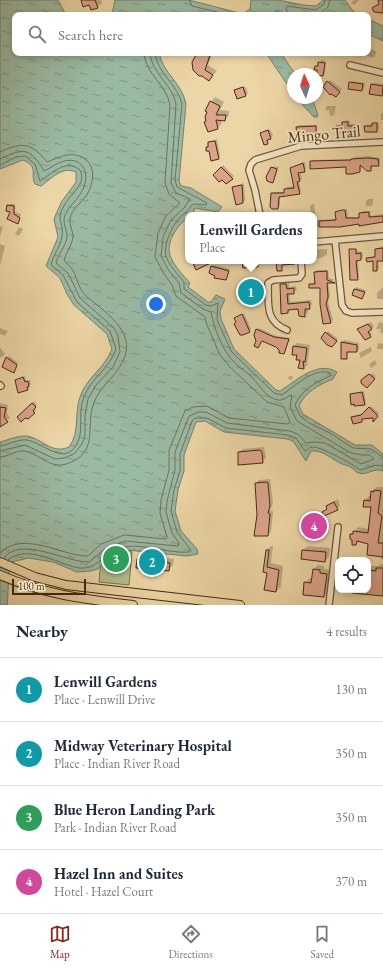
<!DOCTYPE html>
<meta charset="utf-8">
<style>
:root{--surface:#fff;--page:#f2f2f3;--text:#1f2937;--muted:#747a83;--line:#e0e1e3;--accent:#8f2418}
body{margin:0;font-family:"EB Garamond",serif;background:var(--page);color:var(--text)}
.controls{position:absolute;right:12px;bottom:12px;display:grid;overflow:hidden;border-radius:8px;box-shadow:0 2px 6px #0003}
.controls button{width:36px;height:36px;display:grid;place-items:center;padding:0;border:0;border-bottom:1px solid var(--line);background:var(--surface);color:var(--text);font:20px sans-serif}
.compass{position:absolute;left:287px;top:68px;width:36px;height:36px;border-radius:50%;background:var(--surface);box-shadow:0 2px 6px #0003;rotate:356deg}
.scale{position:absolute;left:12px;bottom:10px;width:74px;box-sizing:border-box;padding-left:4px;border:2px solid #452c11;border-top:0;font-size:11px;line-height:14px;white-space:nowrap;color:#452c11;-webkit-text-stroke:3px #f3e4c5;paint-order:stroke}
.you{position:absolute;left:156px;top:304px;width:14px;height:14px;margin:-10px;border:3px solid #fff;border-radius:50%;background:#1a73e8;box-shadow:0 0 0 6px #1a73e833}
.badge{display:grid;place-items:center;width:26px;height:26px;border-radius:50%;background:var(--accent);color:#fff;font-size:13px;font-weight:700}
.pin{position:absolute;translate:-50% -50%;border:2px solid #fff;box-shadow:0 1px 4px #0006}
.popup{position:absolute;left:185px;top:212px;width:132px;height:52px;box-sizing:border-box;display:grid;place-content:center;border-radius:8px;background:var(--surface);filter:drop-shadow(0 1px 3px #0005);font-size:13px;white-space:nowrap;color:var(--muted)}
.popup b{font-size:15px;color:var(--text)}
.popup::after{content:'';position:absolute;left:50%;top:100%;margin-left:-8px;border:8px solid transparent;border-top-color:var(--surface)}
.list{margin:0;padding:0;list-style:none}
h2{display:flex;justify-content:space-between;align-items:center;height:52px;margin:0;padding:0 16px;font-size:17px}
h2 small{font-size:13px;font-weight:400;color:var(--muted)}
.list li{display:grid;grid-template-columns:26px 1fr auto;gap:12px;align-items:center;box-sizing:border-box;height:64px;padding:0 16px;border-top:1px solid var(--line)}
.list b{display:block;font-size:15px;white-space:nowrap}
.list p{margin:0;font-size:13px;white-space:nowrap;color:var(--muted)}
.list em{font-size:13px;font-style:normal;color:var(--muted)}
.icon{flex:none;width:22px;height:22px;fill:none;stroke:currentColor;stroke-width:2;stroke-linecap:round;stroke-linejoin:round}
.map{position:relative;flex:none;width:383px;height:605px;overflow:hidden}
.search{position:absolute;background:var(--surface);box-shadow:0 2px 6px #0003;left:12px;right:12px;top:12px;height:44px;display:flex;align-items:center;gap:10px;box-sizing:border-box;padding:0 14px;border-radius:8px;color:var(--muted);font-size:15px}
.sheet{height:308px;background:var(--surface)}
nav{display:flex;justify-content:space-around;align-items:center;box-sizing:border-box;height:56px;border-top:1px solid var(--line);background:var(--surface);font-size:11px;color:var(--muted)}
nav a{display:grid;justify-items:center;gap:2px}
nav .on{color:var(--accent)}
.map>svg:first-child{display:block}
.park{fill:#b1be8c;stroke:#7b754e}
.water{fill:url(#water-ripples);stroke:#788168}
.shadow{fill:#0003}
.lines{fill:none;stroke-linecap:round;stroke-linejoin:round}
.shore{stroke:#70725a;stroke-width:1}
.building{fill:#dda48b;stroke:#452c11}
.street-casing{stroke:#6f5636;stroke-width:8}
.primary-casing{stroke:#452c11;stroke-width:10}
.street{stroke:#f3e4c5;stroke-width:5.5}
.primary{stroke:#ecd5a6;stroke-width:8}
.labels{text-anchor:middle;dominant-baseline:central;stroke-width:3.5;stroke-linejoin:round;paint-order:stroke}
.street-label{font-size:16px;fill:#452c11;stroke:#f3e4c5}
</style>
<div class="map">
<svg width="383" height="605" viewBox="0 0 383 605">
<defs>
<pattern id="water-ripples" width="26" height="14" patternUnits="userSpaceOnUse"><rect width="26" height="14" fill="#9ab9a2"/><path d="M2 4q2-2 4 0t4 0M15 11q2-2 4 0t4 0" fill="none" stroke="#7f9783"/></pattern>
</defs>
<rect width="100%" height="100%" fill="#ecd5a6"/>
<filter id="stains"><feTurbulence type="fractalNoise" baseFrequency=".005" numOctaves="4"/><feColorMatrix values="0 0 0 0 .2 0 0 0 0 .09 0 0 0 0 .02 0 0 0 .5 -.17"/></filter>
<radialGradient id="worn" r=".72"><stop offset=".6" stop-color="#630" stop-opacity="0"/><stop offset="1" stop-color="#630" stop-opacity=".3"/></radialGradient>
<!-- park -->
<path class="park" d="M118,536l14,16 -3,33 -30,-3 3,-36 19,-3 9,9z"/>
<!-- water -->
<path class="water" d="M0,0h58l8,15h-51v38h144c4,20 23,30 27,51l-7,77 2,5 10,2 31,19 -4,5 -24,-4v4c-11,8 -29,26 -24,43 3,10 13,20 20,28l-2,4 20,15h3l5,-7 9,4 -5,12 1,8 13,30 42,41 4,1c16,-10 37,-31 57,-19l-4,7c-14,6 -27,12 -34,27l4,8 52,31h17l11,9v17c-9,-4 -16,5 -24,2 -3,0 -5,-4 -7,-5 -4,-3 -9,-3 -12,-5 -10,-5 -17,-13 -29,-12l-5,10 -13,-20 -6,-2 -63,-7 -19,-11 -9,1 -12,33v16l-6,19 -3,21 6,20 16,18 1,5 -11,2 -60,-6 -19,8 -10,11 -7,2 -14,1 -24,-10 -25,-4 -16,4c-5,14 -3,28 -5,43h-7v-163c8,-2 16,-6 25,-6 17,1 25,19 44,11 11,-14 5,-33 11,-50 6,-19 25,-29 32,-48l-5,-15 -33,-29 -7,-11 -7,-16 -14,-12 12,-29 -4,-18 2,-5 6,-13 14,-19v-10c-14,-6 -24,6 -35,14l-6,-2c-5,-11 4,-17 -12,-24l-23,9z
M115,0h74l54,14 7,-5 1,-9h27l25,5 13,1 7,-6h22l8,11 7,4h-71l-13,-4 -6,4h-158z
M368,19l15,7v15l-15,-7z
M266,53h15l14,21h-2v19z
M296,98h16l6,17 -1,2h-3z"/>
<!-- shadow -->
<path class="shadow" d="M82,0h19l1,3 -5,4z
M354,0h5l-5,5 -3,-2z
M368,47l9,5 -4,6 -11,-4 6,-1z
M197,53h16l-5,12 9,6 -8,9z
M321,60l5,1 -1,12 -2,2 -7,-8z
M330,80l12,9 -4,5 -10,-12z
M352,81l13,2 -1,5 -2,2 -12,-7z
M374,83l9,1 -1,11 -10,-10z
M245,86l3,7 -2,2 -11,-5z
M215,97l9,5 -4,8 9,1v4l-4,5h-4l1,3 -4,5 -10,3 -1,-11 4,-18z
M327,106h9l-2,9 -4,1 -1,-6h-4z
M383,112v8h-2v-6z
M349,120l1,4h7v6l-2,2 -18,-5 6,-2 2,-4z
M378,122l1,7 -2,2 -12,-5z
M299,125h18v7l-1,2 -19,-7z
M270,129l3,7 -4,3 -2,4 -6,-10z
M217,139l3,17 -2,2 -8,-8h-2l1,-8z
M370,156l10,2v5l-7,2 -2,5 -9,-5 -2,6 -13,-5 -36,-4 2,-2 39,-1 2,-2z
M305,162l1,7 -6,3 2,7 -3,2 2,10 -2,2 -19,3v10l-2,2 -6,-14 2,-2h11l2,-5 8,-1 -4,-18z
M223,165l11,11 -2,2h-10l-8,-3z
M274,166l5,1 -6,15 -1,-14z
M244,183l1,17 -2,2 -10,-15z
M368,199h5v5l-2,2h-5v-5z
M10,204h5v8l6,2 -3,8 -10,-16z
M312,204h2l2,16 21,-1 -1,-6 2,-2 9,-2 1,8h12l2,-6h8l1,5 12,-2v8l-69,5v-12h-3l-1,-9z
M242,211l6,4h-10z
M0,226l3,1 -3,9z
M19,227l4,2 -4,7 -4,-2z
M0,244l5,2 -5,20z
M383,246v13l-5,1 1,8 -2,2 -3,-10 -7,-2 9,-2v-7z
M327,249v5l-2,2 -11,4v-10z
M351,249l11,3 1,5 -5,2 1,18 -2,2z
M214,265l16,4 -5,9 -13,-11z
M317,270h11l1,8 6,2 -7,2 2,13 -2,7 5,18 -2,2 -7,1 -3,-36 -11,-3 6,-2 -1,-10z
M289,281v6l7,-1 1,4 -7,3v9l21,-2 1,5 -4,3v4l-3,3 -4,1 -2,-8 -9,2 -3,3 -6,-29 2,-2z
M259,283v15l-2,2 -12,-12 7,-4z
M356,287l10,3 -4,8 -8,-9z
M383,287v12h-4l-2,-1v-5z
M244,313l7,16 -2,2 -12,-9v-5z
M371,322l3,5 -5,3 3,4 -2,2 -12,-7z
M379,322l4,1v10h-3l1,-4h-5z
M0,328l8,3 -3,5 -5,-2z
M259,328l17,8 14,2 -5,13 -2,2 -2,-3 -18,-10 -5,7 -1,-17z
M328,331l10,8 -4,5 -8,-11z
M344,340l15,3v6l-2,2h-8l-3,7h-4v-16z
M297,343l13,2 -3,20 -3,3 -3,-9 -7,-13z
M378,343l5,1v5h-6z
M0,347l5,7 -5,4z
M371,347l1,4 -11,7 -2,-5z
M9,356l9,7 -4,9 -7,-14z
M375,360l2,4 -6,4 -2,-4z
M372,373l4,3 -9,11 -5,-4 5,-8 2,1z
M25,376l1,5 4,-1 1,4 -4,5 -11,-9z
M289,376h4l-1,4 -4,-1z
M364,391l2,11 -2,2 -13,-9z
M34,401l3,4 -3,4 2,1 -8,8 -9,-1z
M0,403l8,2 -1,8 3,5 -10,6z
M371,406l8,7 -5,6v-2l-11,1 -1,3 -10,-4 12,-4z
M264,447l2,11 -4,4 -23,-9 3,-4z
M270,479l3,23 -3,9h3l-2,21 -3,3 -10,-20 -2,-32 3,-3z
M377,487h6v73l-2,-1v-4l-12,-12 -10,-3 -4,4 -3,-10 6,-7 12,2 2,-22 -8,-6 5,-5 3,1v-5z
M338,499l2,7 -3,3 -14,4 5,-5 -1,-2 3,-3z
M310,512l9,1v5l8,1 -2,14 -4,4 -15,-20z
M271,546h2l-2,17 12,3 -2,21 -5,4 -10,-2 2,-17h-4l3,-22z
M308,546l22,2 -1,9 -4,4 -22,-11z
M145,551h11l3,2 -1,4 16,2 -1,6 -5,5 -27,-14z
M381,564h2v31l-44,-5h29v-20l4,-4h7z
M318,565l6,1v3l6,1 -2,22 -5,4 -18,-13 5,-5 3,1 1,-10z"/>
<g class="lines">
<!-- shore -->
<path class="shore" d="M189,0l3,6 37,9
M289,15l-3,-6 1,-3 29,4 8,-6 1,-4
M294,15l1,-2 25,1 8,-7 2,-7
M155,53c2,20 23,32 27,51l-7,76 2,7 30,16 -1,2 -11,-1 -3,1c-4,7 -10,9 -15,16 -6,7 -14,26 -11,35 3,10 12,18 18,26v7l22,16 5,1 7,-3 -1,17 14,31 43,42 8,2c13,-9 32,-28 48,-22v3c-14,6 -29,14 -35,29l5,11 9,7 21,10 23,15 18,1 12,8
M0,152c22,-10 31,-10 47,10 13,-5 25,-12 38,-3 12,9 8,27 1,37 -5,7 -15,14 -16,23 -1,6 3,12 3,18 -1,8 -7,16 -9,23 3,4 7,7 10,12 3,7 5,16 10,22 18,17 54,36 39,67 -9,19 -26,26 -31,48 -5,22 5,43 -23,54 -19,8 -29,-10 -46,-12 -7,-1 -15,6 -23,6
M0,159c25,-12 30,-11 44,12 7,-3 12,-8 20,-10 21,-5 27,16 17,32 -5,8 -12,13 -16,22 -3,7 2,15 2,22 -1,9 -9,17 -11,26l12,10 12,25 34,30 4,8 2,16 -7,15 -17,18 -8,14 -3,16v21l-3,8 -8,10 -10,4 -9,1 -30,-14 -25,6
M0,165l16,-8 9,-1 10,8 5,17c12,-7 25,-23 40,-11 7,14 -9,23 -15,34 -10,17 -1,17 -3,32 -1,10 -9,19 -11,29l12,10 14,27 33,29 6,18c-6,19 -25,29 -32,48 -6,14 -1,30 -5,42 -11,31 -35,4 -52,1 -10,-1 -18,5 -27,6
M0,553c23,-24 64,4 88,3l13,-12 23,-9 42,4 1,-2 -7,-24 1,-13 8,-30v-20l16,-39 8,-4 14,-1 22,12 58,6 3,-2 -6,-15 -17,-5 -38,-36 -9,-11 -13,-30 -2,-8 -29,-21 -4,-11 -8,-11 -9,-17 3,-24 8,-17 14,-13 -11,-9 -4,-11 5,-78c-3,-20 -25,-31 -26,-52
M4,558c16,-23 64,5 85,4l15,-12 21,-9 53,5 1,-3 -7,-10 -6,-21 1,-11 8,-31v-18l14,-36 9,-4h8l21,11 63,8 8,3 8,9 8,-1 11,1 36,21 13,-5 -4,-4h-8l-11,-2 -54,-32 -7,-14 2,-12c-5,1 -8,6 -14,5 -12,-2 -18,-14 -25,-22 -6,-6 -14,-10 -19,-16 -12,-12 -20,-34 -23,-50l-8,-3 -22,-16 -2,-10 -10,-12 -8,-15 2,-19 8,-17 13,-12 6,-9 -14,-6 -5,-10 5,-79c-3,-19 -25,-31 -26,-51
M8,560c19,-17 52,5 71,8 20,2 25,-17 46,-21 16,-4 45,7 64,5l1,-3 -13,-17 -6,-21 3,-21 6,-19v-17l12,-33 3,-3h12l19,10 62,7 8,3 9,13c3,-1 4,-4 7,-4 8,-1 41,17 48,23l16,-5 7,1"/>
</g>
<!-- building -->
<path class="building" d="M81,0h14l3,8 -7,2 -2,-5 -6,2z
M378,0h5v13l-9,-1 -2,-4 7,-4z
M197,53l13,2 -5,15 8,5 -4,6 -7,-5h-3l-6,-6 -1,-8z
M318,62l7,1 -2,13 -6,-1v-5h-3l1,-4h3z
M327,81l13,11 -4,5 -5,-3 -1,1 -7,-8z
M349,82l14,2 -1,7 -14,-2z
M371,84l12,2 -1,10 -13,-2z
M243,87l3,9 -9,3 -3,-9z
M210,101l10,5 -4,9h10l-1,6 -9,-1 2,9 -10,3 -4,-10 2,-1 -1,-4 2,-5 -2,-1z
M342,122h6v4h7v7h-19v-7h6z
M372,123h5v9h-12l-1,-6h8z
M316,126v9l-19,-1 -1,-7z
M268,130l3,9 -4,1 1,4 -4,1 -4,-12z
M215,141l4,18 -8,2 -2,-10h-3v-4h2v-5z
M368,158l10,1 1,7h-8v5h-4l-7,-6v7l-8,2h-6v-7l-36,2v-8l41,-1v-1z
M303,163l2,9 -7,1 2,8 -3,1 3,12 -21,3 -1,12h-6l-2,-2 1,-14h13v-4l10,-1 -4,-20z
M221,167l12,12 -7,5 -4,-4 -3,2 -6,-7z
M271,167l6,2 -4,14 -6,-2 -1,-4z
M242,185l1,18 -7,2 -4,-18z
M7,205l7,1v8l6,4 -2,6 -11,-5 3,-7 -4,-1z
M342,210h3l1,8h13v-5l10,-1v5l14,-1v6l-24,4v-2l-19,3h-21v-6l17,-1 -1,-8z
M383,248v13h-6v10h-4v-10l-6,1 -1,-4 9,-1v-8z
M349,249h7v5l5,-1v7l-5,1 2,19h-8z
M192,261h23l-19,9z
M242,261h16v6l-15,1z
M276,261h18l1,3 -13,1v6h-5z
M211,266l18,5 -3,9 -12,-2 1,-2 -6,-3z
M327,271v9l8,3h-8l1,14 -2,7 5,19 -8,1 -3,-20v-16h-11v-4h6l-1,-12z
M280,284h6l1,5 7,-1v6h-7l1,10 21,-2 1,7h-5v8l-6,-1 -1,-7 -10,1v3l-7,1z
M257,285v16l-7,1 -1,-7h-5v-7z
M354,289l11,3 -3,7 -10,-4z
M242,314l8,18 -7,3h-3l-6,-11 2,-2 -2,-4z
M368,324l4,5 -4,3 3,5 -6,3 -8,-11z
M256,329l18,8 15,2 -5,15 -5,-1v-3l-3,-3 -14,-6 -4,7 -4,-2 2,-5 -2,-6z
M325,332l12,9 -5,6 -5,-2 -6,-7z
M341,342l16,3v7h-10v7h-6z
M293,346l14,2 -2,14 -2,-1 1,8 -6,-1 2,-8h-4l1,-5h-5z
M6,357l11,8 -3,8 -12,-6z
M369,374l6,5 -8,9 -6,-5v-3z
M23,377l2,5 3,-1 1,6h-2l1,3 -10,3 -3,-13z
M362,392l3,13 -11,1v-2l-3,1 -1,-11z
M32,403l4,4 -3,4 2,2 -7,6 -3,-1 -4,4 -4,-5z
M0,407l6,1 -2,9 4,5 -8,5z
M369,407l9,9 -5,6v-4l-11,1v3l-9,2 -2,-7 10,-2z
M260,450l2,2 1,11 -25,2v-13z
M267,482l1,1 2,23 -2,7 2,1 -2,22h-14l3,-21 -2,-32z
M374,490l7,1 -3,22 4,3 -4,27h5v14l-16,-2 1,-11 -11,-3 -1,4h-4v-5l-2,-1v-5h3v-3l15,2 3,-26h-8l1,-7 6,1 1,-10 3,1z
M334,502l4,8 -14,6 -2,-4 5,-3 -1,-3z
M305,516l10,1v5l8,1 -2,15 -14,1v-2h-3z
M266,550h3l-2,17 12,3 -3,22 -12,-2 3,-17 -4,-1z
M302,550l24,2 -1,10 -24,-3z
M143,554l9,1 3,3 -1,3 16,2 -1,8 -33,-3 1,-9h2l1,-4z
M376,568h7v28l-31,-3v-3h16v-20l8,1z
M313,569l7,1v3l7,1 -3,23 -21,-2 1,-13 7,1z"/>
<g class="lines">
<!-- street casing -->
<g class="street-casing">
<path id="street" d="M350,65l33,8
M260,215l-5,-25 -6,-20 2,-6 4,-4 46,-14 82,-4
M335,240l7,65 4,6 6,2 31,-1
M314,242l69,-6
M287,330c-23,-9 -18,-27 -19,-47l5,-3 26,-2 3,-4 -1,-13
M0,385l1,1
M329,605l9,-78"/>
</g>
<!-- primary casing -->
<g class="primary-casing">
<path id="primary" d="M0,562l35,15 31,8 174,20
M0,575c46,20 83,24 133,30"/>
</g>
<!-- street -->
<use href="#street" class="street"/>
<!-- primary -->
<use href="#primary" class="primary"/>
</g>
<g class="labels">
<!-- street labels -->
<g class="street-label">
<text transform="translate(324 134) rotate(-5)">Mingo Trail</text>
</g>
</g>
<rect width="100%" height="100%" filter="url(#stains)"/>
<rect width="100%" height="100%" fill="url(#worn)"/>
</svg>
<div class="controls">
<button><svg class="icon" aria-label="locate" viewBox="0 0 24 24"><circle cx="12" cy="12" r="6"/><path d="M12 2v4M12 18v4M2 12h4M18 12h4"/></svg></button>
</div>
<svg class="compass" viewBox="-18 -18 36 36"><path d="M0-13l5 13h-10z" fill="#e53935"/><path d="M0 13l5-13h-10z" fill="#747a83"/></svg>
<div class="scale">100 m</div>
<div class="you"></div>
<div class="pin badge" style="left:251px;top:292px;background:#0f9aa8">1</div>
<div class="popup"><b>Lenwill Gardens</b>Place</div>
<div class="pin badge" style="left:152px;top:562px;background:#0f9aa8">2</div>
<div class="pin badge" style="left:116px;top:559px;background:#2e9e5b">3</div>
<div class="pin badge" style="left:314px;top:526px;background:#d1479c">4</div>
<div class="search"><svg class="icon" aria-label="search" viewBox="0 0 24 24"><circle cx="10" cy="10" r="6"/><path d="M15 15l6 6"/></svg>Search here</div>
</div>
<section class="sheet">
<h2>Nearby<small>4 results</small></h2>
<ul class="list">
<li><span class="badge" style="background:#0f9aa8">1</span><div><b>Lenwill Gardens</b><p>Place · Lenwill Drive</p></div><em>130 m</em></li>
<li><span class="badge" style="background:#0f9aa8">2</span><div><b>Midway Veterinary Hospital</b><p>Place · Indian River Road</p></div><em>350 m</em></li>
<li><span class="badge" style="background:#2e9e5b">3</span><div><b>Blue Heron Landing Park</b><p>Park · Indian River Road</p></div><em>350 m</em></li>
<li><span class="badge" style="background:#d1479c">4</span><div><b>Hazel Inn and Suites</b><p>Hotel · Hazel Court</p></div><em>370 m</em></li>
</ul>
</section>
<nav>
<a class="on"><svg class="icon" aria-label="map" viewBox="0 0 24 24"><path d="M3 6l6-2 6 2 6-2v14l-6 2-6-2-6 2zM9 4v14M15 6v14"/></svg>Map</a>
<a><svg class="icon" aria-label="directions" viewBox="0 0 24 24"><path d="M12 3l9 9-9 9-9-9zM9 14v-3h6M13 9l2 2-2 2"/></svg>Directions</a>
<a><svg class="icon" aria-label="saved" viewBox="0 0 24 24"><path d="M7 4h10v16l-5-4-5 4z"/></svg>Saved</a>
</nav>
